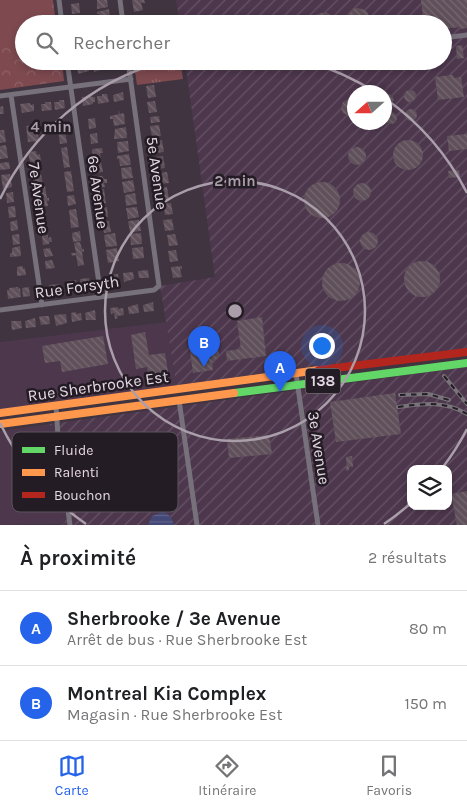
<!DOCTYPE html>
<html lang="fr">
<meta charset="utf-8">
<style>
:root{--surface:#fff;--page:#f2f2f2;--text:#202124;--muted:#757577;--line:#e0e0e0;--accent:#2563eb}
body{margin:0;font-family:Karla,sans-serif;background:var(--page);color:var(--text)}
.controls{position:absolute;right:15px;bottom:15px;display:grid;overflow:hidden;border-radius:10px;box-shadow:0 2px 8px #0003}
.controls button{width:45px;height:45px;display:grid;place-items:center;padding:0;border:0;border-bottom:1px solid var(--line);background:var(--surface);color:var(--text);font:25px sans-serif}
.compass{position:absolute;left:347px;top:85px;width:45px;height:45px;border-radius:50%;background:var(--surface);box-shadow:0 2px 8px #0003;rotate:249deg}
.you{position:absolute;left:321px;top:345px;width:18px;height:18px;margin:-12px;border:4px solid #fff;border-radius:50%;background:#1a73e8;box-shadow:0 0 0 8px #1a73e833}
.badge{display:grid;place-items:center;width:32px;height:32px;border-radius:50%;background:var(--accent);color:#fff;font-size:16px;font-weight:700}
.pin{position:absolute;translate:-50% -41px;filter:drop-shadow(0 1px 2px #0008)}
.pin::after{content:'';position:absolute;top:26px;width:18px;height:15px;background:inherit;clip-path:polygon(0 0,100% 0,50% 100%)}
.list{margin:0;padding:0;list-style:none}
h2{display:flex;justify-content:space-between;align-items:center;height:65px;margin:0;padding:0 20px;font-size:21px}
h2 small{font-size:16px;font-weight:400;color:var(--muted)}
.list li{display:grid;grid-template-columns:32px 1fr auto;gap:15px;align-items:center;box-sizing:border-box;height:75px;padding:0 20px;border-top:1px solid var(--line)}
.list b{display:block;font-size:19px;white-space:nowrap}
.list p{margin:0;font-size:16px;white-space:nowrap;color:var(--muted)}
.list em{font-size:16px;font-style:normal;color:var(--muted)}
.icon{flex:none;width:28px;height:28px;fill:none;stroke:currentColor;stroke-width:2;stroke-linecap:round;stroke-linejoin:round}
.map{position:relative;flex:none;width:467px;height:525px;overflow:hidden}
.search{position:absolute;background:var(--surface);box-shadow:0 2px 8px #0003;left:15px;right:15px;top:15px;height:55px;display:flex;align-items:center;gap:12px;box-sizing:border-box;padding:0 18px;border-radius:28px;color:var(--muted);font-size:19px}
.sheet{height:215px;background:var(--surface)}
nav{display:flex;justify-content:space-around;align-items:center;box-sizing:border-box;height:70px;border-top:1px solid var(--line);background:var(--surface);font-size:14px;color:var(--muted)}
nav a{display:grid;justify-items:center;gap:2px}
nav .on{color:var(--accent)}
.map>svg:first-child{display:block}
.built{fill:#4d374d}
.industrial{fill:url(#industrial-furrows);fill-rule:evenodd}
.grass{fill:url(#grass-tufts)}
.forest{fill:url(#forest-crowns)}
.pitch{fill:#7e4a50}
.water{fill:url(#water-rules)}
.building{fill:url(#building-back-hatch)}
.lines{fill:none;stroke-linecap:round;stroke-linejoin:round}
.street{stroke:#76717a;stroke-width:5}
.fast{stroke:#63d668;stroke-width:8}
.slow{stroke:#ff974d;stroke-width:8}
.jam{stroke:#b3261e;stroke-width:8}
.rail-casing{stroke:#79737a;stroke-width:4}
.rail{stroke:#241c24;stroke-width:2;stroke-dasharray:5.5;stroke-linecap:butt}
.ring{fill:none;stroke:#aa9eaa;stroke-width:2.5}
.labels{text-anchor:middle;dominant-baseline:central;stroke-width:5;stroke-linejoin:round;paint-order:stroke}
.shield{fill:#241c24;stroke:#aa9faa;stroke-width:1}
.shield-label{font-size:15px;font-weight:bold;fill:#e3d7e3}
.street-label{font-size:16px;fill:#e3d7e3;stroke:#241c24}
.key{fill:#241c24;stroke:#5d545d;stroke-width:1}
.key-label{font-size:14px;fill:#e3d7e3}
.centre{fill:#aa9eaa;stroke:#241c24;stroke-width:2.5}
.ring-label{font-size:15px;text-anchor:middle;font-weight:bold;fill:#aa9eaa;stroke:#241c24;stroke-width:5;stroke-linejoin:round;paint-order:stroke}
</style>
<div class="map">
<svg width="467" height="525" viewBox="0 0 467 525">
<defs>
<pattern id="industrial-furrows" width="10" height="10" patternUnits="userSpaceOnUse" patternTransform="scale(1.25)"><rect width="10" height="10" fill="#4d374d"/><path d="M-1 1l2-2M0 10L10 0M9 11l2-2" fill="none" stroke="#665366"/></pattern>
<pattern id="grass-tufts" width="24" height="20" patternUnits="userSpaceOnUse" patternTransform="scale(1.25)"><rect width="24" height="20" fill="#7e4a50"/><path d="M3 7l-1-3M5 7V3M7 7l1-3M15 17l-1-3M17 17v-4M19 17l1-3" fill="none" stroke="#906369"/></pattern>
<pattern id="forest-crowns" width="20" height="18" patternUnits="userSpaceOnUse" patternTransform="scale(1.25)"><rect width="20" height="18" fill="#7e4a50"/><path d="M2 6a3 3 0 1 1 6 0M12 15a3 3 0 1 1 6 0" fill="none" stroke="#906369"/></pattern>
<pattern id="water-rules" width="6" height="5" patternUnits="userSpaceOnUse" patternTransform="scale(1.25)"><rect width="6" height="5" fill="#444876"/><path d="M0 2.5h6" fill="none" stroke="#5f6289"/></pattern>
<pattern id="building-back-hatch" width="6" height="6" patternUnits="userSpaceOnUse" patternTransform="scale(1.25)"><rect width="6" height="6" fill="#5f505a"/><path d="M-1 5l2 2M0 0l6 6M5-1l2 2" fill="none" stroke="#766872"/></pattern>
</defs>
<rect width="100%" height="100%" fill="#3f343f"/>
<!-- built -->
<path class="built" d="M166,322l11,67 -177,22v-69z
M50,424l15,100 -65,1v-94z"/>
<!-- industrial -->
<path class="industrial" d="M176,0h291v352l-290,37 -17,-103 55,-9 -30,-216h258v-37h-263zM354,92h30v30h-30z
M467,367v158h-409l7,-1 -15,-100zM411,469h37v37h-37z"/>
<!-- grass -->
<path class="grass" d="M181,65l2,14 -46,6 -2,-14z"/>
<!-- forest -->
<path class="forest" d="M0,0h53l3,24h-32v37h38l2,20 -64,9z"/>
<!-- pitch -->
<path class="pitch" d="M0,0h47v20l-25,3v5l-21,3z"/>
<!-- water -->
<path class="water" d="M162,512c7,1 10,6 12,13h-26l4,-9z"/>
<!-- building -->
<path class="building" d="M97,0h10l1,7 -11,2z
M132,0h12l1,3h-4l2,7 -9,2z
M421,0h46v28l-7,1v-2l-17,2v-5h-19z
M79,3l1,10 -8,1 -1,-10z
M357,8l8,2 3,3 1,11h-22l1,-9 5,-6z
M109,9l1,11 -10,2 -1,-8h-2v-2z
M325,12l9,5 3,7h-26l4,-9z
M81,15l1,9h-8l-1,-7z
M139,15h5l2,9h-9l-1,-8z
M462,45l2,13 -7,1 -1,-13z
M443,47h5l1,8 -6,1z
M109,61h10l1,7h-11z
M143,61h8l2,4 -10,2z
M103,62l1,7 -10,3 -1,-9z
M88,64l1,7 -11,3 -1,-9z
M453,75l1,3 7,-1 3,20 -26,3 -3,-23z
M154,85l2,12 -8,1 -2,-12z
M404 96a6 6 0 1 1 12 0a6 6 0 1 1-12 0Z
M123,92l1,8 -10,2 -1,-7z
M102,94h5l2,8 -11,2 -1,-8h5z
M384,94h6l3,2 1,4 -4,5h-6z
M92,96v1h3v5h-2v2l-10,2 -1,-9z
M349,99l5,1v16l-3,1 -8,-4 -2,-5 2,-6z
M59,100h5l1,8 -10,2 -1,-8h5z
M155,101l2,11 -8,1 -2,-11z
M45,102h6l1,8 -10,1 -1,-7h4z
M30,103v2l4,-1v7l-12,2 -2,-9z
M3,106l1,8h-4v-7z
M405 115a6 6 0 1 1 12 0a6 6 0 1 1-12 0Z
M118,110l2,4 4,-1 1,11 -11,2 -1,-7h-3v-3l9,-2z
M385 118a6 6 0 1 1 12 0a6 6 0 1 1-12 0Z
M159,116l1,6 -9,1 -1,-6z
M95,118l1,10 -7,1 -1,-10z
M64,122l3,21 -7,1 -3,-21z
M37,125l2,16 -11,1 -2,-16z
M159,125l2,11 -9,1 -2,-11z
M126,127l1,11 -13,1 1,-10z
M0,130h4l2,12 -6,1z
M97,133l1,10 -7,1 -1,-10z
M467,134v15l-18,2 -2,-15z
M393 155a15 15 0 1 1 30 0a15 15 0 1 1-30 0Z
M162,140l2,12 -8,1 -2,-11z
M128,141l1,10 -11,2 -1,-11z
M6,145l2,13 -8,1v-13z
M348 156a9 9 0 1 1 18 0a9 9 0 1 1-18 0Z
M67,147l3,20 -6,1 -3,-20z
M102,148l1,5h-3l1,5 -8,1 -1,-10z
M36,151l1,4 3,-1 1,7 -11,1 -2,-10z
M129,154l2,11 -11,1 -1,-7h-2v-3z
M163,156l2,12 -8,1 -2,-12z
M9,162l1,7 -10,1v-7z
M40,162l2,9 -10,1 -1,-9z
M101,162l2,10 -8,1 -1,-10z
M131,167l2,11 -11,1 -1,-11z
M459,170l1,7 -11,1 -1,-7z
M71,171l3,20 -7,1 -3,-20z
M167,172l2,11 -9,1 -2,-11z
M10,174l2,13 -9,2 -2,-14z
M41,174l2,10 -9,2 -2,-11z
M99,176h3l2,3h3v4h-3l1,4 -8,1 -1,-10z
M133,180l2,11 -11,2 -2,-11z
M304 200a18 18 0 1 1 36 0a18 18 0 1 1-36 0Z
M353 192a9 9 0 1 1 18 0a9 9 0 1 1-18 0Z
M45,186l2,12h2v3h-2l1,5 -8,1v-3h-3l-2,-13 3,-1v-3z
M167,187l2,12 -8,1 -2,-11z
M104,189l2,14 -6,1 -2,-14z
M13,192l1,10 -7,1 -1,-10z
M135,193l2,11 -11,2 -1,-11z
M74,195l2,9 -8,2 -1,-10z
M171,203l2,11 -8,1 -2,-11z
M15,206l1,11 -7,1 -1,-11z
M107,207l1,10 -6,1 -2,-10z
M137,207l2,10 -11,2 -2,-11z
M44,208l2,9 -7,1 -1,-9z
M76,209l3,18 -8,1 -2,-18z
M172,219l2,11 -9,1 -2,-11z
M17,220l1,10 -7,1 -1,-9z
M139,220l2,11 -11,1 -2,-11z
M46,221l2,10 -7,1 -3,-10z
M109,221l2,11 -7,1 -2,-11z
M80,231l1,10 -8,1 -1,-9z
M360 241a9 9 0 1 1 18 0a9 9 0 1 1-18 0Z
M115,233l2,13 -11,1 -2,-12z
M141,233l1,11 -11,1 -1,-11z
M19,234l1,10 -7,1 -1,-10z
M175,234l3,11 -9,1 -2,-11z
M48,235v3l3,-1 1,5h-3v2l-6,1 -1,-9z
M80,242l2,7h2v3h-2l2,13 -6,1 -2,-11 -4,1 -1,-3h5l-2,-10z
M20,246l1,10 -11,1v-4h2v-5z
M143,247l1,11 -11,1 -1,-11z
M50,248l3,8 -8,1 -2,-8z
M117,248l2,13 -11,2 -2,-13z
M176,250l2,11 -8,1 -2,-11z
M52,260l3,8 -9,1 -1,-8z
M404 279a18 18 0 1 1 36 0a18 18 0 1 1-36 0Z
M322 282a19 19 0 1 1 38 0a19 19 0 1 1-38 0Z
M23,266v3l2,-1 1,7 -9,1v-9z
M182,266v3h-2l2,8 -9,1 -2,-11z
M148,270l1,8h-10l-1,-7z
M133,272l1,7 -10,3 -1,-9z
M118,274l1,8h-10l-1,-7z
M89,278l1,7 -9,3 -1,-9z
M76,280l1,8h-10l-1,-7z
M59,284l1,6 -11,3v-8z
M18,287v2l2,-1 1,9 -13,2 -1,-9h2v-2z
M29,287l1,9 -7,1 -1,-9z
M153,302l1,9 -10,1 -1,-7z
M138,304l1,9 -10,1 -1,-7z
M118,307v2l5,-1 1,7 -7,1 1,2 -3,1 -1,-6 -3,1 -1,-6z
M95,310l1,10h-10l-1,-7z
M76,312v2l5,-1 1,7 -10,2 -1,-9z
M66,314l1,9 -11,3 -2,-11z
M42,316h7l1,8 -9,1 -2,-8z
M262,317l4,39 -39,5 -1,-10 15,-2 -4,-28z
M35,318l1,9 -10,1 -1,-7z
M11,321h10l1,7 -10,2z
M145,332l4,23 16,-2 4,25 -20,4 -2,-15 -11,2 -5,-34z
M212,335l5,4 2,18 -7,5 1,8 -20,3 -5,-35z
M103,336l5,28 -46,8 -2,-11 -15,2 -3,-17z
M395,393l6,41 -65,8 -6,-40z
M269,435l3,19 -43,4 -2,-19z
M352,456l1,11h-4v3l-3,1 -1,-4h2l-1,-10z
M467,491v34h-10l-6,-31z"/>
<g class="lines">
<!-- street -->
<path class="street" d="M59,0l3,24
M120,0l3,24
M443,38l24,-3
M67,61l34,236
M253,62l8,-1
M11,95l31,210
M0,96l131,-17
M0,310l154,-20 5,-4 -31,-225
M296,374l22,151
M179,400l18,125
M56,406l2,30 12,89"/>
<!-- fast -->
<path class="fast" d="M234,393l233,-30"/>
<!-- slow -->
<path class="slow" d="M0,413l319,-43
M0,424l234,-31"/>
<!-- jam -->
<path class="jam" d="M319,370l148,-18"/>
<!-- rail casing -->
<g class="rail-casing">
<path id="rail" d="M444,376l23,28
M400,395l28,-1 21,6
M398,407c24,-3 46,-7 69,7"/>
</g>
<!-- rail -->
<use href="#rail" class="rail"/>
</g>
<!-- distance rings -->
<g class="ring">
<circle cx="235" cy="311" r="130"/>
<path d="M467 429A260 260 0 0 1 443 467M411 503A260 260 0 0 1 384 524M86 524A260 260 0 0 1 0 423M0 199A260 260 0 0 1 161 62M309 62A260 260 0 0 1 375 92M386 99A260 260 0 0 1 467 193"/>
</g>
<g class="labels">
<!-- shield labels -->
<rect class="shield" x="305.5" y="368.5" width="35" height="25" rx="4"/>
<g class="shield-label">
<text x="323" y="381">138</text>
</g>
<!-- street labels -->
<g class="street-label">
<text transform="translate(157 173) rotate(82)">5e Avenue</text>
<text transform="translate(98 192) rotate(82)">6e Avenue</text>
<text transform="translate(39 198) rotate(82)">7e Avenue</text>
<text transform="translate(77 287) rotate(-8)">Rue Forsyth</text>
<text transform="translate(98 386) rotate(-8)">Rue Sherbrooke Est</text>
<text transform="translate(319 448) rotate(81)">3e Avenue</text>
</g>
</g>
<!-- legend -->
<rect x="12" y="432" width="166" height="80" rx="8" class="key"/>
<rect x="22" y="447" width="23" height="6" fill="#63d668"/>
<rect x="22" y="469" width="23" height="7" fill="#ff974d"/>
<rect x="22" y="492" width="23" height="6" fill="#b3261e"/>
<g class="key-label">
<text x="54" y="455">Fluide</text>
<text x="54" y="477">Ralenti</text>
<text x="54" y="500">Bouchon</text>
</g>
<circle cx="235" cy="311" r="8" class="centre"/>
<g class="ring-label">
<text x="51" y="132">4 min</text>
<text x="235" y="186">2 min</text>
</g>
</svg>
<div class="controls">
<button><svg class="icon" aria-label="layers" viewBox="0 0 24 24"><path d="M12 4l9 5-9 5-9-5zM3 14l9 5 9-5"/></svg></button>
</div>
<svg class="compass" viewBox="-18 -18 36 36"><path d="M0-13l5 13h-10z" fill="#e53935"/><path d="M0 13l5-13h-10z" fill="#757577"/></svg>
<div class="you"></div>
<div class="pin badge" style="left:280px;top:392px">A</div>
<div class="pin badge" style="left:204px;top:367px">B</div>
<div class="search"><svg class="icon" aria-label="search" viewBox="0 0 24 24"><circle cx="10" cy="10" r="6"/><path d="M15 15l6 6"/></svg>Rechercher</div>
</div>
<section class="sheet">
<h2>À proximité<small>2 résultats</small></h2>
<ul class="list">
<li><span class="badge">A</span><div><b>Sherbrooke / 3e Avenue</b><p>Arrêt de bus · Rue Sherbrooke Est</p></div><em>80 m</em></li>
<li><span class="badge">B</span><div><b>Montreal Kia Complex</b><p>Magasin · Rue Sherbrooke Est</p></div><em>150 m</em></li>
</ul>
</section>
<nav>
<a class="on"><svg class="icon" aria-label="map" viewBox="0 0 24 24"><path d="M3 6l6-2 6 2 6-2v14l-6 2-6-2-6 2zM9 4v14M15 6v14"/></svg>Carte</a>
<a><svg class="icon" aria-label="directions" viewBox="0 0 24 24"><path d="M12 3l9 9-9 9-9-9zM9 14v-3h6M13 9l2 2-2 2"/></svg>Itinéraire</a>
<a><svg class="icon" aria-label="saved" viewBox="0 0 24 24"><path d="M7 4h10v16l-5-4-5 4z"/></svg>Favoris</a>
</nav>
